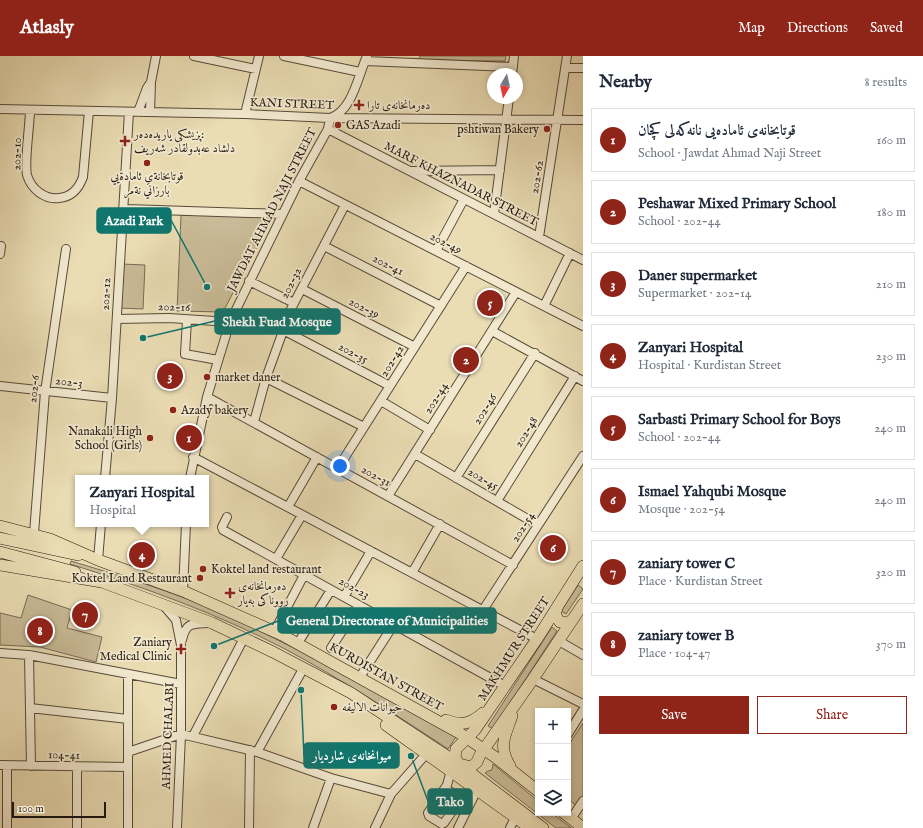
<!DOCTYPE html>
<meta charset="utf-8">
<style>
:root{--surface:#fff;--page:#f2f2f3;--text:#1f2937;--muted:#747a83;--line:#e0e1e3;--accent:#8f2418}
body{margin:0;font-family:"IM FELL English",Amiri,serif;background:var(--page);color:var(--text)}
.controls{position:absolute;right:12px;bottom:12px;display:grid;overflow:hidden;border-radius:0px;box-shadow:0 2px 6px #0003}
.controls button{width:36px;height:36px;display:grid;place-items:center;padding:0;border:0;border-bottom:1px solid var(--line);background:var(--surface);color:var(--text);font:20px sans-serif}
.compass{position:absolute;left:487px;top:12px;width:36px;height:36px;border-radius:50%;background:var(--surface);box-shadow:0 2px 6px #0003;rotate:189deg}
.scale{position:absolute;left:12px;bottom:10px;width:94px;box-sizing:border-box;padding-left:4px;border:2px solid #271b11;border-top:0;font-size:11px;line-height:14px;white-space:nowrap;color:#271b11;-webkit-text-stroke:3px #f1e8ce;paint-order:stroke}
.you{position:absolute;left:340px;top:410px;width:14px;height:14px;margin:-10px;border:3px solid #fff;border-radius:50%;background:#1a73e8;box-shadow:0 0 0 6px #1a73e833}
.badge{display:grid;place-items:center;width:26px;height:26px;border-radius:50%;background:var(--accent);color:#fff;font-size:13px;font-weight:700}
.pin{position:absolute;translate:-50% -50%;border:2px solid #fff;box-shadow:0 1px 4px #0006}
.popup{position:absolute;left:75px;top:419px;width:134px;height:52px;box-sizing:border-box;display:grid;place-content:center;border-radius:0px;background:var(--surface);filter:drop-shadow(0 1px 3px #0005);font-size:13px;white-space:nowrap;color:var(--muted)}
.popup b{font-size:15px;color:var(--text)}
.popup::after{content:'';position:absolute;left:50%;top:100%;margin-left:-8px;border:8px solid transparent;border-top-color:var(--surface)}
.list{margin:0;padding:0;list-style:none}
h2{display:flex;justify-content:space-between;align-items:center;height:52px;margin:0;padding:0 16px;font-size:17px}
h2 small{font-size:13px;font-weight:400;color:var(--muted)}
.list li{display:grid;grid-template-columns:26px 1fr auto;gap:12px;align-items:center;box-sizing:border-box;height:64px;margin:0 8px 8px;padding:0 8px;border:1px solid var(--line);border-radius:0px}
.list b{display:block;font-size:15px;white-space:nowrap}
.list p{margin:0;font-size:13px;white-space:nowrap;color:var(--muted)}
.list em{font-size:13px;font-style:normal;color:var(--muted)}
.actions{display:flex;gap:8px;padding:12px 16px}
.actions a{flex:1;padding:9px 0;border:1px solid var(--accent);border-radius:0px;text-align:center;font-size:14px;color:var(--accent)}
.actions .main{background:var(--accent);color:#fff}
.icon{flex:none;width:22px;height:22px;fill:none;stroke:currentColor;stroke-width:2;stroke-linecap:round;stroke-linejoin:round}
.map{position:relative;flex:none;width:583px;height:772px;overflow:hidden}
header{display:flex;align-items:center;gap:24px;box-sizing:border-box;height:56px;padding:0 20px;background:var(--accent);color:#fff}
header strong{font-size:19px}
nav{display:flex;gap:22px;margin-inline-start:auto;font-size:14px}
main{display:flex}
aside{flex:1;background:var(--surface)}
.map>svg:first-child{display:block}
.green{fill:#c9bb97;stroke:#786b54}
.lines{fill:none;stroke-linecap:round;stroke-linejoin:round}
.minor-casing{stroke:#584b3a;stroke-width:10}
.highway-casing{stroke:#271b11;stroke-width:12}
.minor{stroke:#f1e8ce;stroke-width:8}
.highway{stroke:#eadcb3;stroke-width:11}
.poi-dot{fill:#8f2418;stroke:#f1e8ce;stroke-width:1.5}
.labels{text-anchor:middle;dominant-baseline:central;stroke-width:3.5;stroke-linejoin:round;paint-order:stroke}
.street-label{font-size:12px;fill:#271b11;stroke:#f1e8ce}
.poi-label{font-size:12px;fill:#271b11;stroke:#f1e8ce;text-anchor:start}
.leader{fill:none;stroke:#0f766e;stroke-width:1.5}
.callout-dot{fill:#0f766e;stroke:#f1e8ce;stroke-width:1.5}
.callout{fill:#0f766e;stroke:#0f766e;stroke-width:1.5}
.callout-label{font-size:13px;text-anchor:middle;font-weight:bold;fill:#fff}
</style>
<header>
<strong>Atlasly</strong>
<nav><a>Map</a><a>Directions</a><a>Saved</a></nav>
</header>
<main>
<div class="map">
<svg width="583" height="772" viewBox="0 0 583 772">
<rect width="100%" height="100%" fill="#eadcb3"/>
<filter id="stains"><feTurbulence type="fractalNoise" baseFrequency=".005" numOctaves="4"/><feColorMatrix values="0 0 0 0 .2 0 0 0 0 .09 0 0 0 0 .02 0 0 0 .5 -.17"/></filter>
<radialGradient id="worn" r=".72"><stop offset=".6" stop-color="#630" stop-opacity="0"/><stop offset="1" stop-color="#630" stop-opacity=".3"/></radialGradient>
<!-- green -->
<path class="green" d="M420,0h86l-1,5h-87z
M181,159l92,1 -50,96 -46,-1z
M121,208l24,1 -2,44 -24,-1z
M71,505c43,13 87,26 129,43 89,38 173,85 256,133l-8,12c-53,-35 -107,-70 -163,-100 -69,-36 -142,-62 -215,-85z
M578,529l5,4 -17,25 -5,-3z
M28,539l44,15 -5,18 35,9 -6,25 -56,-15 -40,-2v-32l21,5z
M552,571l5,4 -64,98 -5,-3z
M583,667v73l-6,10 -9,-7v-53z
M493,708l45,37v12h14l19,15h-15l-71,-55 3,-2 4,-1z"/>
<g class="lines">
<!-- minor casing -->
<g class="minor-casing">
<path id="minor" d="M194,0l62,13
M284,0l76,16
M365,5l148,6
M565,12h18
M512,18l2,-18
M0,53l245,5 85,4 253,2
M30,54c0,15 -6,52 -3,65 4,14 18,25 32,23 13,-1 20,-10 24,-21l6,-66
M138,56l9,-24 4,-6
M150,56l1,-30 5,-26
M245,58l14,-58
M328,73l255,131
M412,115l88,-1
M299,125l284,145
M123,154l4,-1 155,5
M494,158l15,-116
M539,181l28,-181
M324,190l117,60
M436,195l28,-52
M0,198l1,-8
M249,225l45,22
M302,233l113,58
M544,250l26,-53
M117,263l52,-1 61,4
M187,264l-2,34 33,6
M283,274l107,56
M492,275l91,50
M266,322l98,49
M0,330l112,12
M207,341l306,168
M381,345l49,29
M254,366l12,-44 25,-69 54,-104
M415,398l123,71
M193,401l344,182
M338,412l128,-202
M105,422l7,-80 17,-286
M190,422l17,-81 23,-75 69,-141 29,-52 2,-11c22,-6 28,-42 37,-62
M456,422l79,-125
M388,440l128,-204
M497,445l78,-125
M288,451l29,-50
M227,461l-5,10 1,3 282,156
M34,477l11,-141 21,-143
M276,503l26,-44
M98,504l3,-36
M412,517l28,-49
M183,535l3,-67
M344,541l27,-46
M164,550l12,14 5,25v89l-4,94
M483,554l100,-154
M274,576l30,-57
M182,584c4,-18 10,-16 27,-17
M559,585l24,14
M298,587l33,-53
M331,592l28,-43
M0,597l29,2 152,29
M29,599l2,111
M128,619v153
M360,621l34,-53
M533,623l50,25
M30,652l98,11
M568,678l15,-24
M193,680l51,-98
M128,696l53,-18 76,18 74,26 60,16
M257,696l46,-83
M0,709l128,2
M7,710v62
M77,711v61
M451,714l-5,19 14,9 18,-9
M447,729l-19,28 1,3 13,8 2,-1 18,-26
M571,763l12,-18
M249,772l1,-78
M313,772l18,-50
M375,772l16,-34 36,-41
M458,772l19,-38
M510,772l5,-10"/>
</g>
<!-- highway casing -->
<g class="highway-casing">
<path id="highway" d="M0,470l50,13 48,21 85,31 99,44 179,99 34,23 43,34
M0,482l78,17
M0,496l75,20
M0,509l102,17 110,41 61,29 78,41 108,71 84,64
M583,510l-46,73 -62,91 -19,19 -1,8 4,7 12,3 6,-5 3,-7 53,-76 50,-75
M557,552l-2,7 5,7 8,1 6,-5
M446,664c16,6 24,4 37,-7
M386,669l144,103
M510,710c-12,-20 -5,-30 2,-50
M564,757l19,15"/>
</g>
<!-- minor -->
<use href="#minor" class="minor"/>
<!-- highway -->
<use href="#highway" class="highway"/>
</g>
<!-- markers -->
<g class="poi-dot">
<path d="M357 43h4v4h4v4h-4v4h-4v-4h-4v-4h4z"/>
<circle cx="338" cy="69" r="4"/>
<circle cx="547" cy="73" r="4"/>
<path d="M123 79h4v4h4v4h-4v4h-4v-4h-4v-4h4z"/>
<circle cx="147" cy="107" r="4"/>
<circle cx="207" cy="321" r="4"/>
<circle cx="173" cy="354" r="4"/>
<circle cx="150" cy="382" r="4"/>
<circle cx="203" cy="513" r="4"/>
<circle cx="200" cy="522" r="4"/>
<path d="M228 531h4v4h4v4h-4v4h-4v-4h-4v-4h4z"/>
<path d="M179 587h4v4h4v4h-4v4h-4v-4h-4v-4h4z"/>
<circle cx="334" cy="651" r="4"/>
</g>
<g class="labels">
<!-- street labels -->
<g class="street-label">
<text transform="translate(292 48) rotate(2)">KANI STREET</text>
<text transform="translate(17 98) rotate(-89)">202-10</text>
<text transform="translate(537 121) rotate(-81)">202-62</text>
<text transform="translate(461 128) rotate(27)">MARF KHAZNADAR STREET</text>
<text transform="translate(272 154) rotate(-63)">JAWDAT AHMAD NAJI STREET</text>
<text transform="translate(446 187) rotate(27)">202-49</text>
<text transform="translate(388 209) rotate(27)">202-41</text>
<text transform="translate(291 227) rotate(-63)">202-32</text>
<text transform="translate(106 238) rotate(-87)">202-12</text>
<text transform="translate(174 251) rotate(2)">202-16</text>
<text transform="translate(364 252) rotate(27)">202-39</text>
<text transform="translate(353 297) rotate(28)">202-35</text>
<text transform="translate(392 305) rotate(-58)">202-42</text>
<text transform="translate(69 326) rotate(6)">202-3</text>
<text transform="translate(34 333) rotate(-84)">202-6</text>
<text transform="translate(436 342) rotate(-58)">202-44</text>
<text transform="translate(485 353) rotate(-58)">202-46</text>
<text transform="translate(526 376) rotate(-58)">202-48</text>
<text transform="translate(376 420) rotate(29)">202-31</text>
<text transform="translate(483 423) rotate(30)">202-45</text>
<text transform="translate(523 471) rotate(-57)">202-54</text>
<text transform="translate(354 532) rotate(29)">202-23</text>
<text transform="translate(514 593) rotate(-57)">MAKHMUR STREET</text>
<text transform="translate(386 621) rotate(29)">KURDISTAN STREET</text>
<text transform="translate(168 680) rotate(-88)">AHMED CHALABI</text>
<text transform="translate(64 699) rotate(1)">104-41</text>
</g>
<!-- poi labels -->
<g class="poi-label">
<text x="367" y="49">دەرمانخانەی تارا</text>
<text x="346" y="69">GAS Azadi</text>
<text x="539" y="73" text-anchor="end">pshtiwan Bakery</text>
<text x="134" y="78">پزیشکی یاریدەدەر:<tspan x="134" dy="14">دلشاد عەبدولقادر شەریف</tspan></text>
<text x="147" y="120" text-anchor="middle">قوتابخانةي ئامادةيي<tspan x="147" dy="14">بارزاني نةمر</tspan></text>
<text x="215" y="321">market daner</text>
<text x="181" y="354">Azady bakery</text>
<text x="142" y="375" text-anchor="end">Nanakali High<tspan x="142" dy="14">School (Girls)</tspan></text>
<text x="211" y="513">Koktel land restaurant</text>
<text x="192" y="522" text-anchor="end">Koktel Land Restaurant</text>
<text x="238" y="530">دەرمانخانەی<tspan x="238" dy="14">ڕووناکی بەیار</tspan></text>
<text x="172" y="586" text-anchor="end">Zaniary<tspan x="172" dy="14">Medical Clinic</tspan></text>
<text x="342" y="651">حيوانات الاليفه</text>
</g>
</g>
<!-- callouts -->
<path class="leader" d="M207 231L171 164M143 282L215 265M214 590L278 565M301 634L304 700M411 700L428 745"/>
<g class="callout-dot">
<circle cx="207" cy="231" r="4"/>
<circle cx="143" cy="282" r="4"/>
<circle cx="214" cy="590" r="4"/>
<circle cx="301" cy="634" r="4"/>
<circle cx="411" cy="700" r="4"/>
</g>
<g class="callout">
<rect x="97" y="152" width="74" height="25" rx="4"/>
<rect x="215" y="253" width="125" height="25" rx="4"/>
<rect x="278" y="552" width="218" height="25" rx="4"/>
<rect x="304" y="687" width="95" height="25" rx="4"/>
<rect x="428" y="733" width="44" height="25" rx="4"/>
</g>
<g class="callout-label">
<text x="134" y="169">Azadi Park</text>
<text x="277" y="270">Shekh Fuad Mosque</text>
<text x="387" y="569">General Directorate of Municipalities</text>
<text x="352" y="704">میوانخانەی شاردیار</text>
<text x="450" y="750">Tako</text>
</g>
<rect width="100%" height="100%" filter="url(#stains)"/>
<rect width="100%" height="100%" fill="url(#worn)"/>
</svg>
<div class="controls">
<button>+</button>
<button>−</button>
<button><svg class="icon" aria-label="layers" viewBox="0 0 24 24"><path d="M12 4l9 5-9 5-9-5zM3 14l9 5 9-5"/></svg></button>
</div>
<svg class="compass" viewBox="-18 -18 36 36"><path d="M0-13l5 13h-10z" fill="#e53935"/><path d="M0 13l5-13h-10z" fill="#747a83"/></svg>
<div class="scale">100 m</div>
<div class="you"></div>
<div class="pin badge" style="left:189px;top:382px">1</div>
<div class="pin badge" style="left:466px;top:304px">2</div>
<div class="pin badge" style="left:170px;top:320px">3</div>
<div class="pin badge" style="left:142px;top:499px">4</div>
<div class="popup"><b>Zanyari Hospital</b>Hospital</div>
<div class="pin badge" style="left:490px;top:247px">5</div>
<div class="pin badge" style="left:553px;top:492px">6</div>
<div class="pin badge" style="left:85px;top:559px">7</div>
<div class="pin badge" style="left:40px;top:575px">8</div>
</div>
<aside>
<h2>Nearby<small>8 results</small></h2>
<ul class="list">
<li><span class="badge">1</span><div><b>قوتابخانەی ئامادەیی نانەکەلی کچان</b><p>School · Jawdat Ahmad Naji Street</p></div><em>160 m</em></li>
<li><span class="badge">2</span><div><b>Peshawar Mixed Primary School</b><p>School · 202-44</p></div><em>180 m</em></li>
<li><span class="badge">3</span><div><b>Daner supermarket</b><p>Supermarket · 202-14</p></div><em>210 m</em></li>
<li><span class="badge">4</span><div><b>Zanyari Hospital</b><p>Hospital · Kurdistan Street</p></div><em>230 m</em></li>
<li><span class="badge">5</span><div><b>Sarbasti Primary School for Boys</b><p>School · 202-44</p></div><em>240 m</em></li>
<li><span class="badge">6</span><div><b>Ismael Yahqubi Mosque</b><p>Mosque · 202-54</p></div><em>240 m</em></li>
<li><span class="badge">7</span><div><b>zaniary tower C</b><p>Place · Kurdistan Street</p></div><em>320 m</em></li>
<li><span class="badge">8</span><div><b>zaniary tower B</b><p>Place · 104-47</p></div><em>370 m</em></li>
</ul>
<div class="actions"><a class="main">Save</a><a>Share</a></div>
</aside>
</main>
